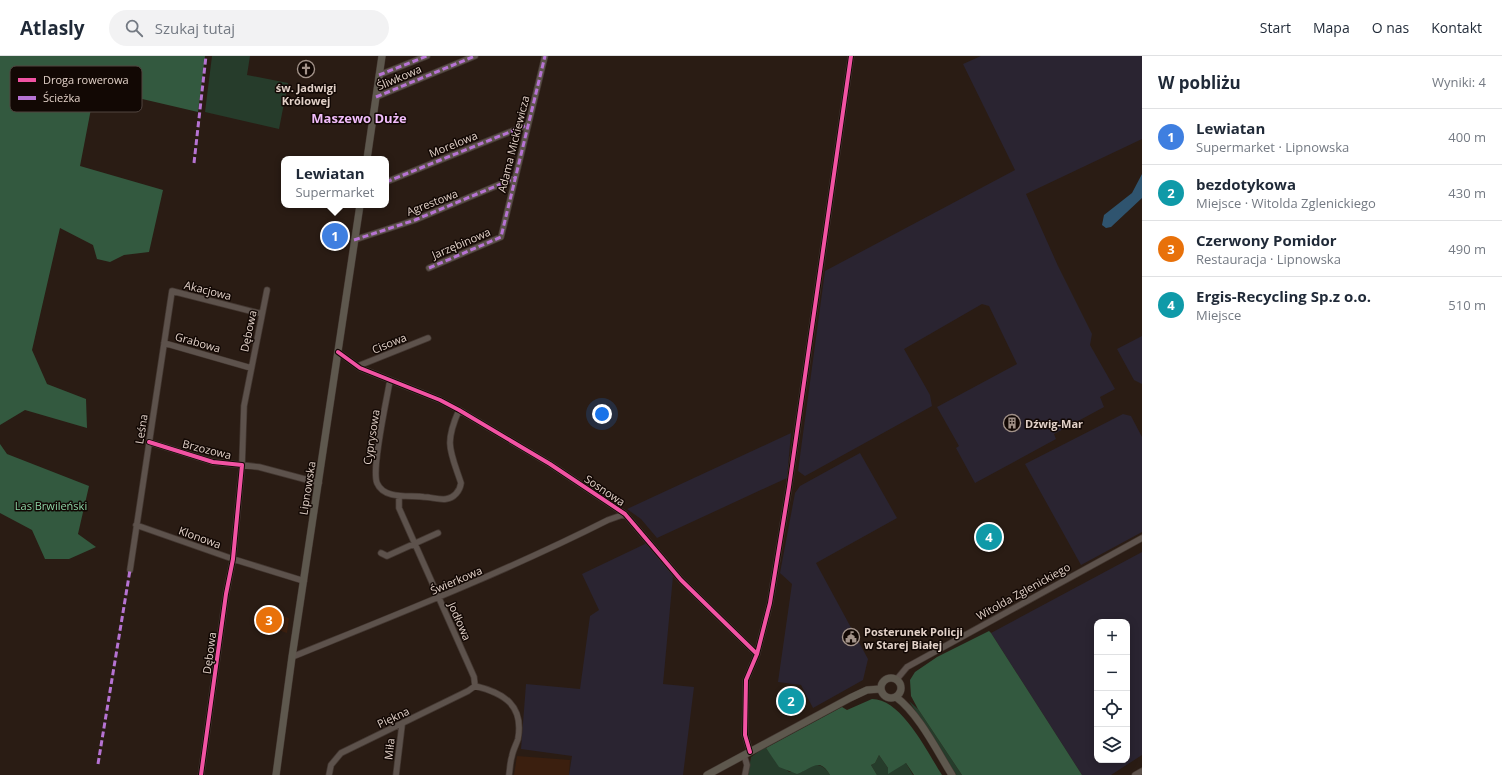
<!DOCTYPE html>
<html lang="pl">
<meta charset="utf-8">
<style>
:root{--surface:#fff;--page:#f2f2f3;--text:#1f2937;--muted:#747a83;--line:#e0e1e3;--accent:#5a585c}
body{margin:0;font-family:"Open Sans",sans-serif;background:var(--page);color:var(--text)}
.controls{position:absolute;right:12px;bottom:12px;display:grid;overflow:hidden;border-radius:8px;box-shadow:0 2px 10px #0003}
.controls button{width:36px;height:36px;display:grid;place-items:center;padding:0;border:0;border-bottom:1px solid var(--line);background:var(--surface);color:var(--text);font:20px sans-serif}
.you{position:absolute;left:602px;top:358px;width:14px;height:14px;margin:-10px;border:3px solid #fff;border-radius:50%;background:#1a73e8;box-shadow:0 0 0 6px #1a73e833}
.badge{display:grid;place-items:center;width:26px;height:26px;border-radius:50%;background:var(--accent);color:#fff;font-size:13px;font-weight:700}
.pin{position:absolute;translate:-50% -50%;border:2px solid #fff;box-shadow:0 1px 4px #0006}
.popup{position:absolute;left:281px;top:100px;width:108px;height:52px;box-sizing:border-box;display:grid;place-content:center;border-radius:8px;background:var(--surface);filter:drop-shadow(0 1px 3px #0005);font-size:13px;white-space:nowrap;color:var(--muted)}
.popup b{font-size:15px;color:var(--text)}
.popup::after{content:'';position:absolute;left:50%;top:100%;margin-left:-8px;border:8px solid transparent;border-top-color:var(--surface)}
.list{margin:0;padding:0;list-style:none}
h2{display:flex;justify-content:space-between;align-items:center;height:52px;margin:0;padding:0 16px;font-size:17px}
h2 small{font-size:13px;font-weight:400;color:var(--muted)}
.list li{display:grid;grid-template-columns:26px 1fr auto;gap:12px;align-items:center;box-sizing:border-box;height:56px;padding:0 16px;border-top:1px solid var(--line)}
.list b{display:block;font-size:15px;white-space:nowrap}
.list p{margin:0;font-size:13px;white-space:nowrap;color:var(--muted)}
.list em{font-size:13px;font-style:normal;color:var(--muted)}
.icon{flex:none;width:22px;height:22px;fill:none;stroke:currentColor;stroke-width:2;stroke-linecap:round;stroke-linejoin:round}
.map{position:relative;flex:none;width:1142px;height:719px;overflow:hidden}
header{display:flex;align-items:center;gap:24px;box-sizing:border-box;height:56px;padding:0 20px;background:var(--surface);border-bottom:1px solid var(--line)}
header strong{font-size:19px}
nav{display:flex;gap:22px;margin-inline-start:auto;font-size:14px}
.search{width:280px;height:36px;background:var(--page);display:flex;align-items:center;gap:10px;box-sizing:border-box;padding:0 14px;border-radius:22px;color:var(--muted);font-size:15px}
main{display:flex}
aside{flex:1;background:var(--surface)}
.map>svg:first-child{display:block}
.built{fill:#3b1f0f}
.industrial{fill:#2a2431;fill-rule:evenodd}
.green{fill:#263c2b}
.forest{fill:#33593f}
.water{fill:#2f546f}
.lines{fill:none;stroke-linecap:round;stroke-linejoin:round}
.minor-casing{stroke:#443832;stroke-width:7}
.major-casing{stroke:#443832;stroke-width:8}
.minor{stroke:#5d524c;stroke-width:5.5}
.major{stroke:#5e584e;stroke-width:7}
.quiet{stroke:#b673d3;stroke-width:3;stroke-dasharray:6 3;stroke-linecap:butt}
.cycleway-casing{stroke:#120804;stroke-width:6}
.cycleway{stroke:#f153a3;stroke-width:4}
.labels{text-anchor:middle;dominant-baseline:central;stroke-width:3;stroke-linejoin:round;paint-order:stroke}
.street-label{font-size:11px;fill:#e2d1c8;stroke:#120804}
.poi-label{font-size:11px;font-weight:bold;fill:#e2d1c8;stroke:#120804;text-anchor:start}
.park-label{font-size:11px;fill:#8cd5a6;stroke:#120804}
.quarter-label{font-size:13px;font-weight:bold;fill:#f0bcfa;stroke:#120804}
.key{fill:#120804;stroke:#50443f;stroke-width:1}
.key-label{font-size:11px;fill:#e2d1c8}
</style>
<header>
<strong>Atlasly</strong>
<div class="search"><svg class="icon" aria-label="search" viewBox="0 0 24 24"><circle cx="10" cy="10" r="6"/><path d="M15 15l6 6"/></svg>Szukaj tutaj</div>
<nav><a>Start</a><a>Mapa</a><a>O nas</a><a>Kontakt</a></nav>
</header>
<main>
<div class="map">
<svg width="1142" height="719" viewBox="0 0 1142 719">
<rect width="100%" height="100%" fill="#2a1c14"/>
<!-- built -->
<path class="built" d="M259,553l30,9 -2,15 -32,-11z
M517,700l53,4 -1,15h-55z"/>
<!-- industrial -->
<path class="industrial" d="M981,0h161v83l-116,55 32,72 34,68 -2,11 25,44 -15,8 4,10 -50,27 2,5 -81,44 -19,-35 3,-2 -22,-39 80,-43 -28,-58 -7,-2 -78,45 26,46 2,11 -127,70 -7,-5 27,-200 190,-101 -52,-106z
M1142,280v48l-8,-4 -17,-31z
M1123,358l8,2 11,21v95l-61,33 -56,-101z
M791,377l-4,45 -130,60 -16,-19 -14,-10z
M860,397l37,65 -81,45 52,96 -5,21 -50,28 -12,-23 -23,-3 14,-98 -12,-11 15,-80 5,-7z
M647,487l26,33 -10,108 31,3 -11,88h-114l3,-19 -51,-7 5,-65 54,5 10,-73 9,-6 -17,-36z
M1142,496v203l-31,20h-29l-91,-142zM1097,566h30v138h-30z"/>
<!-- green -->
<path class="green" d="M212,0h38l-3,19 41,8 -9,46 -74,-17z
M909,645l9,8 44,66h-6z
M765,691l9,11 15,14h13c10,-11 21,-9 28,3h-82l3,-18z
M879,699l9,13 18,-5 7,12h-36l-6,-10 4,-2z"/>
<!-- forest -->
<path class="forest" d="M0,0h205l-7,56 -103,-24 -15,78 83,24 -14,62 -25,3 -14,7 -13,-3 -4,-14 -33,-17 -28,122 15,34 39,15 1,29 -62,-18 -25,15z
M0,388l7,10 82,32 -11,48 18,13 -27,12h-24l-13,-29 -32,-17z
M989,575l2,2 91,142h-120l-44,-66 -7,-13 -1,-16 5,-8 22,-15z
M872,643c30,0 55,53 70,76h-28l-8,-12 -18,11v-6l-9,-13 -4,8 -4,2 6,10h-47c-11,-19 -18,-6 -33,-1l-18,-7 -13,-19 76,-41 5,3z"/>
<!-- water -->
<path class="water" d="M1142,118v24l-31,29 -5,1 -4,-3 2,-10 28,-22z"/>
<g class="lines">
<!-- minor casing -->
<g class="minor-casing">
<path id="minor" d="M379,19l48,-19
M376,41l99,-41
M386,126l141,-57
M354,184l61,-20 100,-42
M429,212l72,-31 44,-181
M267,234l-23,116 -2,59 17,2 60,16
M164,287l87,25
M338,296l22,16 80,32 19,10 91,54 75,50 56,66 76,74
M358,310l70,-28
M390,324c-3,19 -19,88 -13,103 7,17 33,12 47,14 7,0 15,3 22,2 8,-1 14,-8 15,-16 -11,-33 -17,-39 -2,-73
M149,386l64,20 29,3 -9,94 -7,35 -25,181
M399,441v11l75,169 1,9
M136,469l97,34 71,22
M381,497l6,3 51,-23
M130,514l42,-279 90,23
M292,601c106,-43 213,-85 316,-137l17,-6
M897,623l10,-12 235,-129
M475,630c29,7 49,19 43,53 -2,6 -5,11 -6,17 -2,6 -2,13 -3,19
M750,696l-5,-17 1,-55 11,-26 13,-51 19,-116 62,-431
M744,699l3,10 -2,10
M329,719l2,-10 10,-12 127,-62 7,-5
M396,719l6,-50
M1135,719l7,-4"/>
</g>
<!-- major casing -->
<g class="major-casing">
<path id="major" d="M367,103l15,-103
M881 632a10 10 0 1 1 20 0a10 10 0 1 1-20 0Z
M896,641c23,17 41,54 56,78
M276,719l16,-118 68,-452
M707,719l143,-77 17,-8 13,-1"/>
</g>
<!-- minor -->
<use href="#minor" class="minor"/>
<!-- major -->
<use href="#major" class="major"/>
<!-- quiet -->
<path class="quiet" d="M379,19l48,-19
M376,41l99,-41
M194,107l12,-107
M386,126l141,-57
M354,184l61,-20 100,-42
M429,212l72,-31 44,-181
M98,708l32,-194"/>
<!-- cycleway casing -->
<g class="cycleway-casing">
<path id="cycleway" d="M338,296l22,16 80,32 19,10 91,54 75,50 56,66 76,74
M149,386l64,20 29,3 -9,94 -7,35 -25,181
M750,696l-5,-17 1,-55 11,-26 13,-51 19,-116 62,-431"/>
</g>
<!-- cycleway -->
<use href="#cycleway" class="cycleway"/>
</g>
<!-- icons -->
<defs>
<g id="church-ring" transform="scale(0.9)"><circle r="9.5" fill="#120804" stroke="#a29289" stroke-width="1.5"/><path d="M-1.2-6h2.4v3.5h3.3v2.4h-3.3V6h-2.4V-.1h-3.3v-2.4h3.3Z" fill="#a29289"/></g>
<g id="building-ring" transform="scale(0.9)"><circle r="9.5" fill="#120804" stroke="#a29289" stroke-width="1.5"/><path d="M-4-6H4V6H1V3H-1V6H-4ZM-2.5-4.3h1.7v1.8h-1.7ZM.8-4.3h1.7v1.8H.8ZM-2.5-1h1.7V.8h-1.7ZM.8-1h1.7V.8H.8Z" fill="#a29289"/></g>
<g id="civic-ring" transform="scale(0.9)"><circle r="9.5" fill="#120804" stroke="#a29289" stroke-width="1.5"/><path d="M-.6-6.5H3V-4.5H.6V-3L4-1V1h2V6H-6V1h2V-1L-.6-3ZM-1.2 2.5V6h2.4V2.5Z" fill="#a29289"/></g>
</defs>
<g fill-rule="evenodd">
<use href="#church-ring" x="306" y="13"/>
<use href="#building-ring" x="1012" y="367"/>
<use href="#civic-ring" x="851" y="581"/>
</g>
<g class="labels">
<!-- street labels -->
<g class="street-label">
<text transform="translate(399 21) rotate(-23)">Śliwkowa</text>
<text transform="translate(453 88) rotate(-22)">Morelowa</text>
<text transform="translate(513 88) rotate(-76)">Adama Mickiewicza</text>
<text transform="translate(432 146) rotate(-21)">Agrestowa</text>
<text transform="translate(461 187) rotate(-23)">Jarzębinowa</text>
<text transform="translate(208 234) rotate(14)">Akacjowa</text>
<text transform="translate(248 275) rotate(-78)">Dębowa</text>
<text transform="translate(198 286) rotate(16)">Grabowa</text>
<text transform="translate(389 287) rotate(-22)">Cisowa</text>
<text transform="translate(141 373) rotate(-81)">Leśna</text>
<text transform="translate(371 381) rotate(-81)">Cyprysowa</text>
<text transform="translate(207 393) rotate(14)">Brzozowa</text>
<text transform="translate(307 432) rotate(-81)">Lipnowska</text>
<text transform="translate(605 434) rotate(34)">Sosnowa</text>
<text transform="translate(200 481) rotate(20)">Klonowa</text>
<text transform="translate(456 524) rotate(-23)">Świerkowa</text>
<text transform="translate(1023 535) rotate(-29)">Witolda Zglenickiego</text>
<text transform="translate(460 565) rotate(66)">Jodłowa</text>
<text transform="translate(209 597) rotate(-82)">Dębowa</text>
<text transform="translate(393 661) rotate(-25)">Piękna</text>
<text transform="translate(389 693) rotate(-84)">Miła</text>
</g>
<!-- poi labels -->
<g class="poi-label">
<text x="306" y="31" text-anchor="middle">św. Jadwigi<tspan x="306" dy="13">Królowej</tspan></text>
<text x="1025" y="367">Dźwig-Mar</text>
<text x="864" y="575">Posterunek Policji<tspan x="864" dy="13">w Starej Białej</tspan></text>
</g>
<!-- park labels -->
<g class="park-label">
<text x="51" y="449">Las Brwileński</text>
</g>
<!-- quarter labels -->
<g class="quarter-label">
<text x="359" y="62">Maszewo Duże</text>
</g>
</g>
<!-- legend -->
<rect x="10" y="10" width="132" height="46" rx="6" class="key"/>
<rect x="18" y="22" width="18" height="4" fill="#f153a3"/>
<rect x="18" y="40" width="18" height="4" fill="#b673d3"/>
<g class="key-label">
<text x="43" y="28">Droga rowerowa</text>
<text x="43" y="46">Ścieżka</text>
</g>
</svg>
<div class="controls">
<button>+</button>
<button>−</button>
<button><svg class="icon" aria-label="locate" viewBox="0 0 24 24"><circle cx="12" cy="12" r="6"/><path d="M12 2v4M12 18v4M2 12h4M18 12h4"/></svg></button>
<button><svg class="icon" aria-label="layers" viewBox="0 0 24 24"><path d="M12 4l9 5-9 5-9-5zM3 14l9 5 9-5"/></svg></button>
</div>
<div class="you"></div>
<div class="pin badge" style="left:335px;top:180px;background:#3f7fe0">1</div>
<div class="popup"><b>Lewiatan</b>Supermarket</div>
<div class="pin badge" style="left:791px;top:645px;background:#0f9aa8">2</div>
<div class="pin badge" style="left:269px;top:564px;background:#e8710a">3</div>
<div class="pin badge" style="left:989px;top:481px;background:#0f9aa8">4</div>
</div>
<aside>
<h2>W pobliżu<small>Wyniki: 4</small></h2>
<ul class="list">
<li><span class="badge" style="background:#3f7fe0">1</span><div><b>Lewiatan</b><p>Supermarket · Lipnowska</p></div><em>400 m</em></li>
<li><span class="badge" style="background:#0f9aa8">2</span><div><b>bezdotykowa</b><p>Miejsce · Witolda Zglenickiego</p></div><em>430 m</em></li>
<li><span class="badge" style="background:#e8710a">3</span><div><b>Czerwony Pomidor</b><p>Restauracja · Lipnowska</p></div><em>490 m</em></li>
<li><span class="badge" style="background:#0f9aa8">4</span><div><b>Ergis-Recycling Sp.z o.o.</b><p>Miejsce</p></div><em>510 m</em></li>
</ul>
</aside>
</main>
